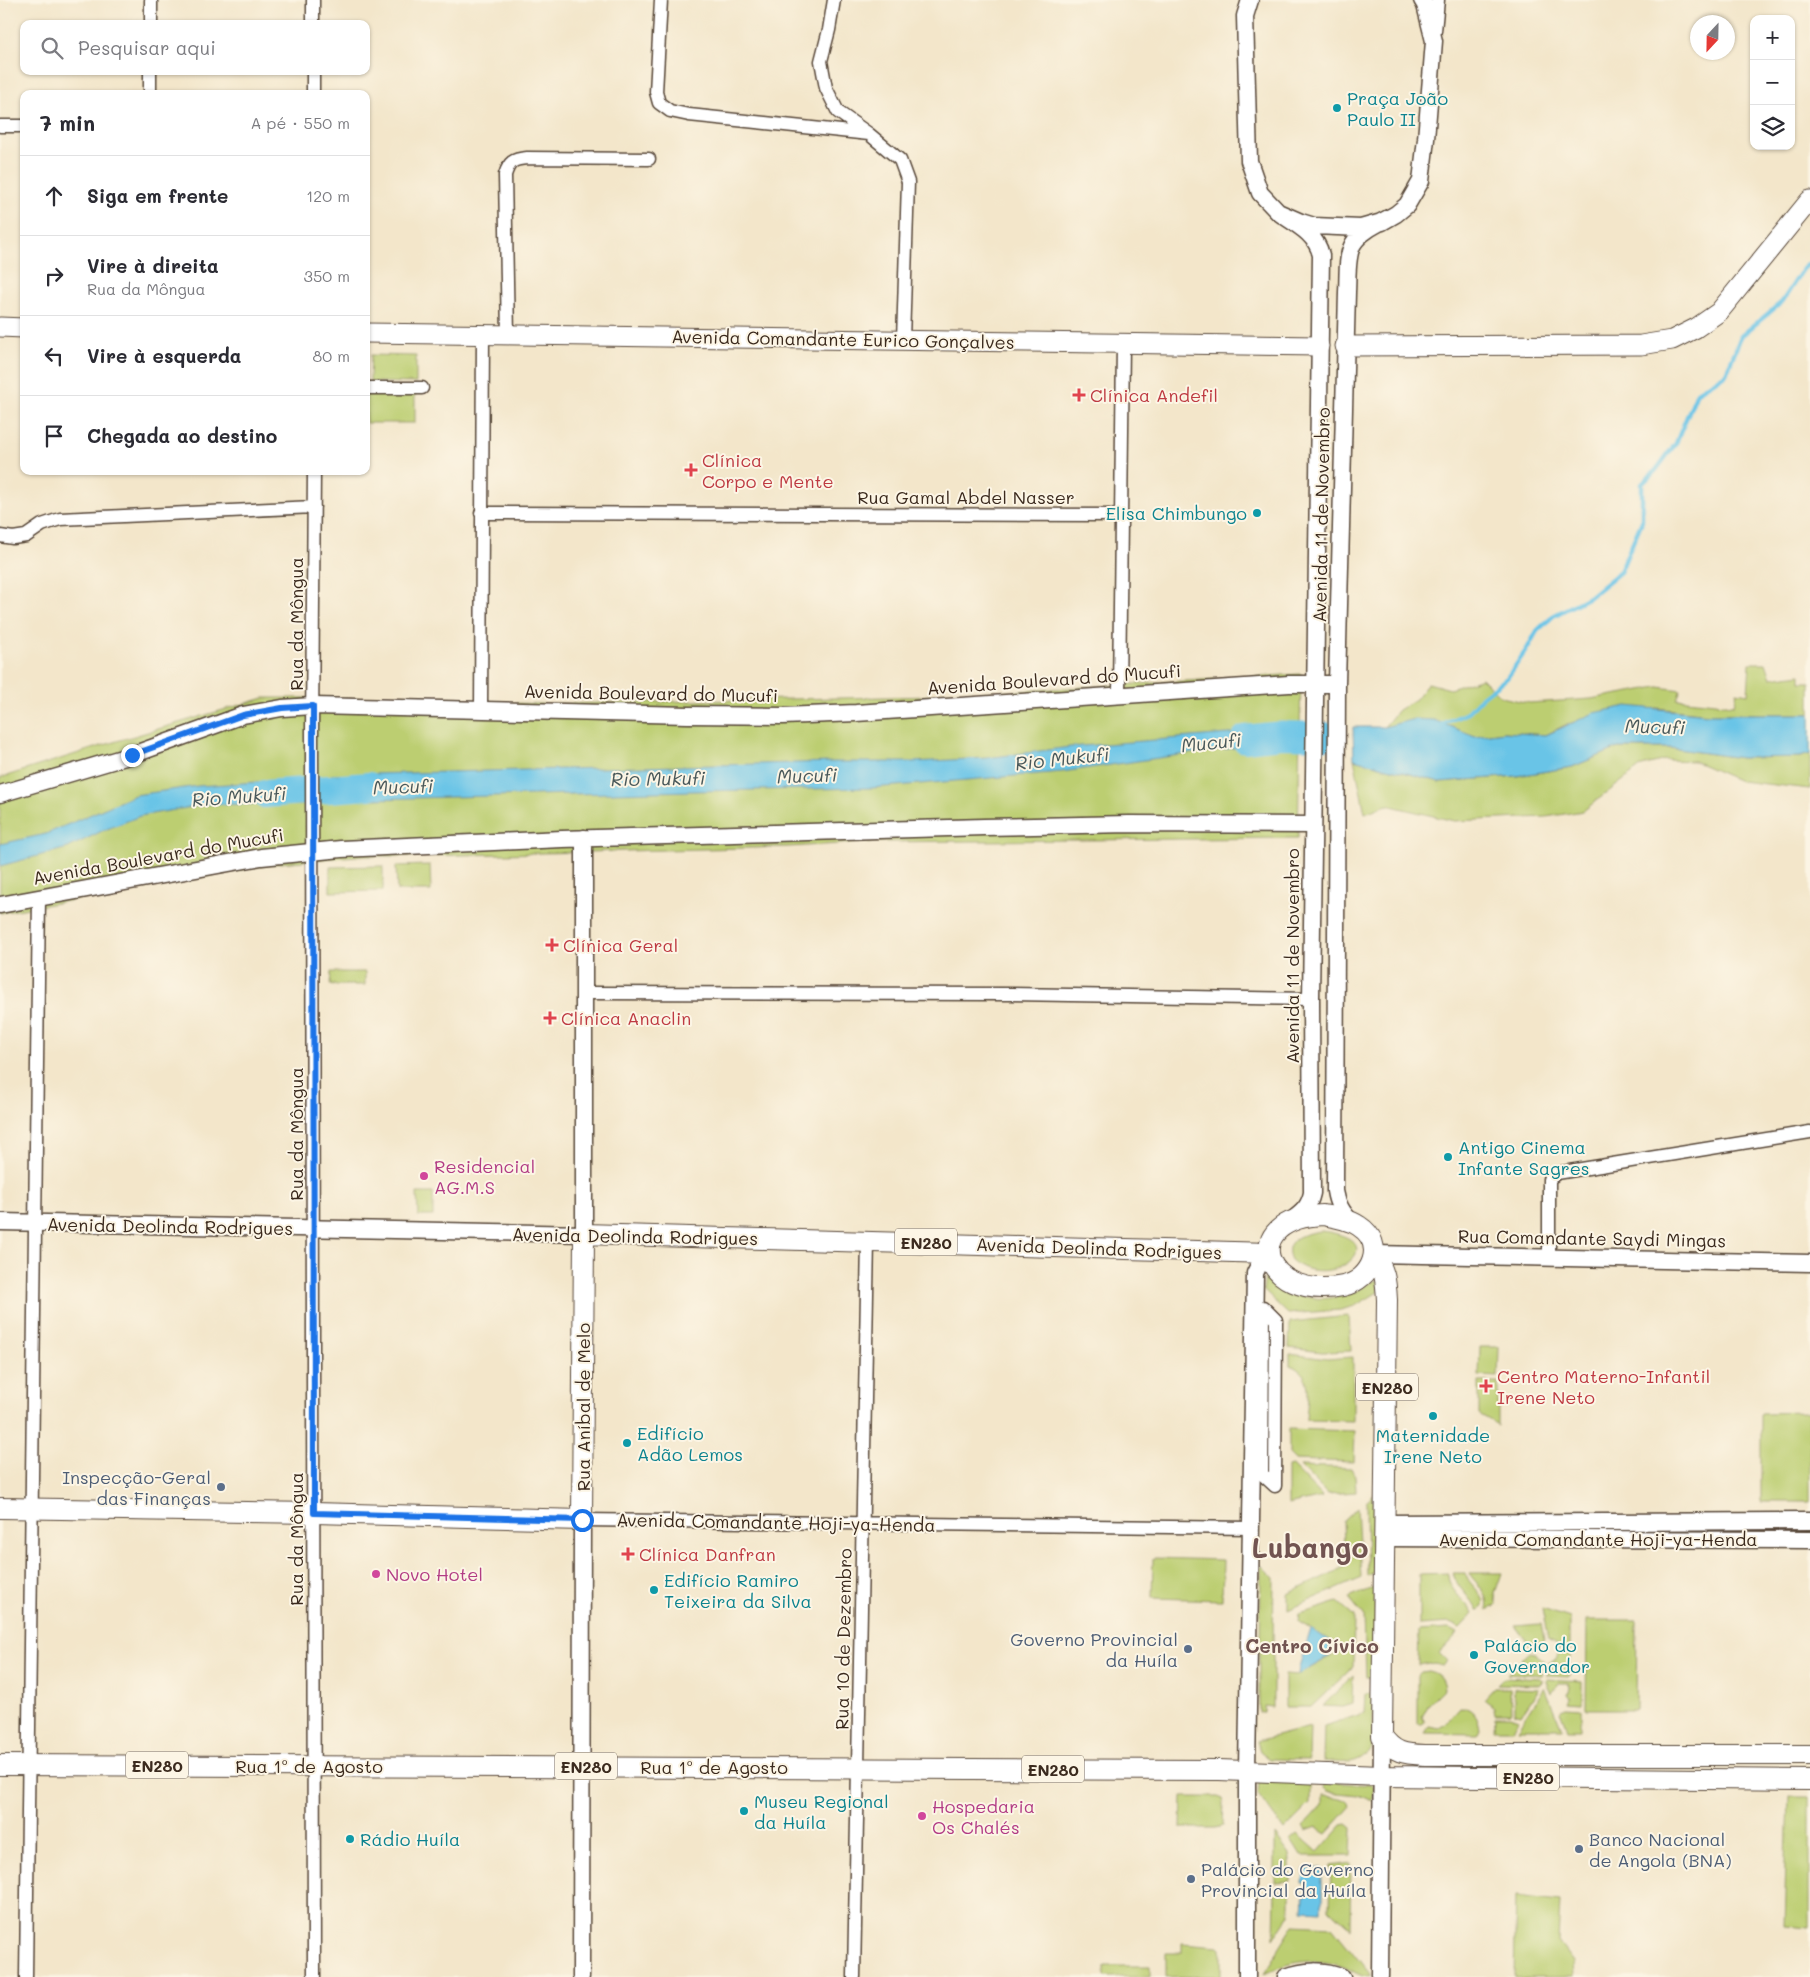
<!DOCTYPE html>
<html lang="pt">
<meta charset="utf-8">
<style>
:root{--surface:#fff;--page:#f7f7f7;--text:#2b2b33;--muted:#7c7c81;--line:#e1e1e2}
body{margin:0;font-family:Mali,sans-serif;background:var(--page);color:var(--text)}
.controls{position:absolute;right:15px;top:15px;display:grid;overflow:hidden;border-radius:10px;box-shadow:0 1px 4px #0004}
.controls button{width:45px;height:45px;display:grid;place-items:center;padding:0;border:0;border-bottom:1px solid var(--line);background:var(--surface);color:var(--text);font:25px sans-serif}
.compass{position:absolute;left:1690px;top:15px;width:45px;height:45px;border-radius:50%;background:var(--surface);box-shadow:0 1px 4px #0004;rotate:202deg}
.stop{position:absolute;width:15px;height:15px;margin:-11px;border:4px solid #1a73e8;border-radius:50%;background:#fff}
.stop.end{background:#1a73e8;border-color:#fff;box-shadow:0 1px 5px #0008}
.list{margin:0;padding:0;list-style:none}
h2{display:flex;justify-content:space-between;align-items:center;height:65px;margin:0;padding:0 20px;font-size:21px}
h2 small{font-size:16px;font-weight:400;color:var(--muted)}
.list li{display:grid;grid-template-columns:32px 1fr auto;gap:15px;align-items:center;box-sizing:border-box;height:80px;padding:0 20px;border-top:1px solid var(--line)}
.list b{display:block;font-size:19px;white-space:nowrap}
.list p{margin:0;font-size:16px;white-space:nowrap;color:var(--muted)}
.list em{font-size:16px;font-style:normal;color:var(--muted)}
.icon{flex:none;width:28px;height:28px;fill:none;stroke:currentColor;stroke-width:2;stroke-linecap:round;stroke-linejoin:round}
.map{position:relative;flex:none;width:1810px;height:1977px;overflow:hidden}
.search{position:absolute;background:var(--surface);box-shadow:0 1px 4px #0004;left:20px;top:20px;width:350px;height:55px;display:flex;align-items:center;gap:12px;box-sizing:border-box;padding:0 18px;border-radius:10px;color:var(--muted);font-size:19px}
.panel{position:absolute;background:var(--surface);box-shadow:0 1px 4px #0004;left:20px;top:90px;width:350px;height:385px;border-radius:10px}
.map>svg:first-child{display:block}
.green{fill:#bcce71;stroke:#7c7c48}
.water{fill:#69c4e7;stroke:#527782}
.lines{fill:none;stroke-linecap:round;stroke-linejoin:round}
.stream{stroke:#69c4e7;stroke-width:4.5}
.river{stroke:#69c4e7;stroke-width:28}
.minor-casing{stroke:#574638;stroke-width:15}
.tertiary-casing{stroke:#574638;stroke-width:19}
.secondary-casing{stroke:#574638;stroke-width:21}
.primary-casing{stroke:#574638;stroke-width:22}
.minor{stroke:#fff;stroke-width:12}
.tertiary{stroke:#fff;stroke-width:16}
.secondary{stroke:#fff;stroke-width:19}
.primary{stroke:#fff;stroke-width:20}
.route{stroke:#1a73e8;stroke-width:6}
.culture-dot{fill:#0f9aa8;stroke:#fcf5e5;stroke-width:2}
.health-dot{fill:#e0444e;stroke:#fcf5e5;stroke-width:2}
.hotel-dot{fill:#d1479c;stroke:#fcf5e5;stroke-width:2}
.service-dot{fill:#5c6f8a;stroke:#fcf5e5;stroke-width:2}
.labels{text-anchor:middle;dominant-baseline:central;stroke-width:4;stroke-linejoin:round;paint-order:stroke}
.shield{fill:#fcf5e5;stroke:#75675a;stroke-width:1}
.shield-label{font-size:16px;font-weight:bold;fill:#3b2a1e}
.culture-label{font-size:18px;fill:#0d838f;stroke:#fcf5e5;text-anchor:start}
.street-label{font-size:18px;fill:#3b2a1e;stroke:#fcf5e5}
.health-label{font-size:18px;fill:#be3a42;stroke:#fcf5e5;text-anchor:start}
.hotel-label{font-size:18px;fill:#b23c85;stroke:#fcf5e5;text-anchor:start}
.service-label{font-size:18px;fill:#4e5e75;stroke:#fcf5e5;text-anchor:end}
.water-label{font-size:19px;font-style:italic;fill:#49585a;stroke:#fcf5e5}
.neighbourhood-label{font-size:19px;font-weight:bold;fill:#725451;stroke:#fcf5e5}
.town-label{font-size:28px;font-weight:bold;fill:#725451;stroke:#fcf5e5}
</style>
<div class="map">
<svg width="1810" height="1977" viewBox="0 0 1810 1977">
<rect width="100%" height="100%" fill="#fcf5e5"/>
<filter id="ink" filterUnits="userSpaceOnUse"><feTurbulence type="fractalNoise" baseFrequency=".02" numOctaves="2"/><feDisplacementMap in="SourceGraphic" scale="10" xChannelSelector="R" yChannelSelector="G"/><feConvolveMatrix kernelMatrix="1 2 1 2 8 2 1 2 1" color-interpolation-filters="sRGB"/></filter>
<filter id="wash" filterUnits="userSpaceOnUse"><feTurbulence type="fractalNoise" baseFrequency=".0096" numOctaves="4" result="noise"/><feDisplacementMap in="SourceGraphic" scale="20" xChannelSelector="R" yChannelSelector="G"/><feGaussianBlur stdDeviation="1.12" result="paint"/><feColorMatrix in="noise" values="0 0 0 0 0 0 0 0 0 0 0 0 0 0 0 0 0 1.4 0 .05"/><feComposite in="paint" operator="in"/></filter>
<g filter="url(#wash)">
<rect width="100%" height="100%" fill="#f3e6ca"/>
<!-- green -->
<path class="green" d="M371,355l45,1v27l-46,-1z
M366,392h49v31h-49z
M1750,663h16l5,15 30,-4v8h9v32h-101l-52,-6 -90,16 -21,11 -42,-3 -29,4 -18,-6 -73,-3 14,-17 18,-11 12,-16 22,6 32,-11 19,19 28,6 62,-4 67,-12 23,3 -4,9 57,6 3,-13 11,2z
M1301,674l-3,164 -424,4 -87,5 -365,9h-66l-76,7 -280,50v-135l117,-37 147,-43h58l226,6 388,-8z
M1618,748h52l71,10 59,-1 10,-3v35l-70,-8 -46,-20 -29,-1 -23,6 -59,45 -37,6 -92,4 -67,-16 -22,8 -11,-54 86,23 77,-6 55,-9z
M430,865l1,26h-34l-1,-25z
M383,866v25l-53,1v-25z
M331,972h34v13h-35z
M417,1193h16v23h-15z
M1321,1231c79,9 8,62 -30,29 -10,-21 14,-27 30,-29z
M1268,1278c25,22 58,26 89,13 7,-3 13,-10 21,-11v12l-23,14 -15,4 -52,4 -25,-24 2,-11z
M1349,1316l2,35 -29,1 -33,-4 1,-26z
M1480,1347h19l-1,30 -19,-1z
M1290,1354l37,5 26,-2v64l-47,-1c1,-23 9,-45 -16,-55z
M1479,1382h19v43l-19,-11z
M1810,1412v90h-49v-89z
M1289,1429l66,2 -1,31 -59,-2 -6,-6z
M1292,1466l30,31 -34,8v-38z
M1300,1466l51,2 4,8 1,16 -29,2z
M1377,1491l-1,81 -9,4 -1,-75z
M1357,1508l4,70 -73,32v-16l57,-27 -2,-46z
M1153,1558l70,2 -1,40 -70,-2z
M1261,1565l13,13 -1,66h-13z
M1448,1573c-1,17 18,27 25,41l-13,14 -10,-5 -31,2v-51z
M1453,1573h13c1,14 29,24 12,39 -7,-15 -21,-23 -25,-39z
M1470,1573h32l-7,20 1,12 -9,5c3,-17 -7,-22 -16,-34z
M1376,1587l-2,90h-8l-2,-61 -15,-18z
M1338,1602l16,14 -1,51 -42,40h-26v-33l13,1 46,-26 -45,-27 1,-8z
M1542,1609l28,9v32l-12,-1 -3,-6 -7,-3z
M1587,1620h50l-1,89h-50z
M1541,1624l3,16 -4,3 -4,6 -4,-1 -17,-22z
M1449,1629l9,4 -19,20 8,8 -5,5 -13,-3 -11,2 1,-34z
M1259,1651h14v56l-9,-1v6l-5,1z
M1530,1652l6,1 2,3 6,5 -3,14 -34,-2z
M1559,1653l11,1 -1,22 -23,-1 2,-13 8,-3z
M1428,1671c10,2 15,7 16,18l-15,15 -7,13 3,5 -3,2h-4v-49l3,-3z
M1353,1675l-1,29 -10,3 -19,-1z
M1504,1677l37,2 2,3 -3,3 -43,-1z
M1546,1679l36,2v23l-13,-1 2,-5 -3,-4 2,-7 -2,-4h-8l-8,10z
M1545,1687l17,42h-44z
M1494,1688h16l1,25h-16l-1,-6 -10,-8z
M1514,1688l25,1 -18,26 -7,-2z
M1374,1691l-2,55c-11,20 -28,17 -49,15l1,-35 41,-13 1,-19z
M1460,1707c12,0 18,10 20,21l-3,6 -52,-1 4,-6 9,2 7,-5z
M1567,1708l14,1v20h-14l-7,-18z
M1495,1716h16l8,3 -7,10h-18z
M1310,1727l-1,33 -39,-1 -10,-8 -3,-10z
M1259,1779l51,2v23l-26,26 -26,-37z
M1324,1782l47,3 2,3v13l-14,-6 -32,-3 -3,-3z
M1322,1796c10,1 25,0 29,10l-24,27 -10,-6 -11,4 -3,-4 19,-21z
M1182,1797h36l5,2 1,4 -1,23 -8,2h-34z
M1788,1797h22v131l-26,-2z
M1347,1824l5,4 -1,28h-50l-10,-16 7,-6 20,18 24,-27z
M1275,1835l15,20v27l-15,1z
M1351,1863l-1,65 -20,-19 1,-43z
M1275,1891l15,2v21l-16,25z
M1516,1896l44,5 -2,41 15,20 1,15h-60z
M1294,1925l38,2 38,47v3c-10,0 -16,-6 -26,-10 -27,-10 -54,-6 -80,6z
M1182,1943l37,3 2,2v28l-55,1v-24h16z
M1105,1966h45v11h-45z"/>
<!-- water -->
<path class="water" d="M1627,706l82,8h101v40l-10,3 -59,1 -71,-10h-52l-46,19 -55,9 -77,6 -86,-23 -1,-32h31l30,-8 20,1 41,16 29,-4 42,3 48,-22z
M1284,727l-2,8 3,7 -99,12 -124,18 -190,16 -179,3 -362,9v-25l502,-13h81l73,-4 83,-11 182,-15z
M302,779v26l-93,-1 -69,12 -38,15 -34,17 -68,18v-22l46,-10 89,-39 63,-9z
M1311,1629l19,12 -1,16 -31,18 1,-8z
M1322,1867v44l-19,-1 1,-14 3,-1v-11h-4l1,-15z"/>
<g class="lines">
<!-- stream -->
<path class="stream" d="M1438,726l29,-13 15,-16 25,-19 20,-29 10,-18 16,-15 36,-19 31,-25 22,-51v-37l14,-14 20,-27 21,-51 29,-18 15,-38 41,-34 21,-33 7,-6"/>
<!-- river -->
<path class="river" d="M1245,739l37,-4 43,1
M265,794l104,-8"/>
</g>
</g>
<g filter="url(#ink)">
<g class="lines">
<!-- minor casing -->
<g class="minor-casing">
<path id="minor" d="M313,0v24
M661,0l-5,92 3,11 11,8 19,4 180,19
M834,0l-5,30 -8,31 5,27 12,24 31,22 31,26 8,22 -5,158
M151,24v-24
M1435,31l3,-31
M313,71v23
M150,94v-23
M0,126h24
M508,335l-3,-160c4,-13 8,-16 22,-17l122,1
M366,388h56
M481,513l640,2
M0,536l13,2 13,-2 16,-11 18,-6 254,-12
M1119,695l4,-352
M481,710l2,-376
M584,993l427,1 300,5
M1549,1257v-78l8,-6 253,-41
M1263,1307l13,13 -1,166 -13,-12z
M582,1520l670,8
M26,1977l13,-1080
M314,1977l-2,-1245 2,-261
M854,1977l14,-736"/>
</g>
<!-- tertiary casing -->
<g class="tertiary-casing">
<path id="tertiary" d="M1250,0l-5,16 4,145 11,32 18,19 23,10 13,4 47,2 21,-6 14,-8 11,-9 14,-24 5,-42 8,-98 -9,-36 -3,-5
M1278,212c17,12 38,21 43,43l-10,744 1,194c-3,14 -9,19 -21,28
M0,794l132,-39 111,-40 39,-7 31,-2 375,9 95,1 73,-3 433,-29h48
M0,905l261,-48 80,-8 221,-10 422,-12 145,-3 184,1
M0,1222l584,12v-396
M1351,1222c-9,-10 -14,-18 -16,-31l2,-507 10,-392c1,-14 -1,-35 6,-48 8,-14 29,-22 43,-30
M1374,1254l436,9
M1386,1523l424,-2
M1385,1538l425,2
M581,1977l1,-457
M1247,1977v-207l8,-497 5,-10 9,-10
M1286,1977c17,-7 39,-8 56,0
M1380,1977l2,-241"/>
</g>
<!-- secondary casing -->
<g class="secondary-casing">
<path id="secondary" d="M0,327l24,1
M366,333l953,13
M1345,346l296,-1 31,-5 24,-12 23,-16 91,-112"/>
</g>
<!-- primary casing -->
<g class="primary-casing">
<path id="primary" d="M1323,1215c12,2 26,4 36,11 28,18 13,54 -16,60 -81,16 -107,-67 -20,-71z
M1374,1254c11,17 12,26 13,46l-5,436c12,17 22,18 43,19h385
M0,1508l314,5 268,7 2,-286 685,19
M0,1765l1219,5 163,6 428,4"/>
</g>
<!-- minor -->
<use href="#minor" class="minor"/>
<!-- tertiary -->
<use href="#tertiary" class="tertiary"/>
<!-- secondary -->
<use href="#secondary" class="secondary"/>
<!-- primary -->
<use href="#primary" class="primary"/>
</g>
</g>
<g class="lines" filter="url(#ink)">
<!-- route -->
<path class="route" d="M132,755l111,-40 39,-7 31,-2 1,807 268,7"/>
</g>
<!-- markers -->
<g class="culture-dot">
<circle cx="1337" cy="108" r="5"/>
<circle cx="1257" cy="513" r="5"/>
<circle cx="1448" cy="1157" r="5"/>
<circle cx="1433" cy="1416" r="5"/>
<circle cx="627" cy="1443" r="5"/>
<circle cx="654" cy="1590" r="5"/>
<circle cx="1474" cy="1655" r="5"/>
<circle cx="744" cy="1811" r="5"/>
<circle cx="350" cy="1839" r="5"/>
</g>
<g class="health-dot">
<path d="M1076.5 387.5h5v5h5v5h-5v5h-5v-5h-5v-5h5z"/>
<path d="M688.5 462.5h5v5h5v5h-5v5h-5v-5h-5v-5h5z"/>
<path d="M549.5 937.5h5v5h5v5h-5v5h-5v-5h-5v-5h5z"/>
<path d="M547.5 1010.5h5v5h5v5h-5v5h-5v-5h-5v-5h5z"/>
<path d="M1483.5 1378.5h5v5h5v5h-5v5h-5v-5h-5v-5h5z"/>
<path d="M625.5 1546.5h5v5h5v5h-5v5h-5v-5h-5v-5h5z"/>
</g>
<g class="hotel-dot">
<circle cx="424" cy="1176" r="5"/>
<circle cx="376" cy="1574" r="5"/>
<circle cx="922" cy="1816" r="5"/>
</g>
<g class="service-dot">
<circle cx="221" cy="1487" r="5"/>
<circle cx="1188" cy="1649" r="5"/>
<circle cx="1579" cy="1849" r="5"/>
<circle cx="1191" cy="1879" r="5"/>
</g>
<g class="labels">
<!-- shield labels -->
<g class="shield">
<rect x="895" y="1228.5" width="62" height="27" rx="4"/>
<rect x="1356" y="1373.5" width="62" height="27" rx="4"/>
<rect x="126" y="1751.5" width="62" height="27" rx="4"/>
<rect x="555" y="1752.5" width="62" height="27" rx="4"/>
<rect x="1022" y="1755.5" width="62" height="27" rx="4"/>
<rect x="1497" y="1763.5" width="62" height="27" rx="4"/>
</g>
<g class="shield-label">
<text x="926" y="1242">EN280</text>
<text x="1387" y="1387">EN280</text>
<text x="157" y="1765">EN280</text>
<text x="586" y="1766">EN280</text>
<text x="1053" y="1769">EN280</text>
<text x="1528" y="1777">EN280</text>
</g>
<!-- culture labels -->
<g class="culture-label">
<text x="1347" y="98">Praça João<tspan x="1347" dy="21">Paulo II</tspan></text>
<text x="1247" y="513" text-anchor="end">Elisa Chimbungo</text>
<text x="1458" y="1147">Antigo Cinema<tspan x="1458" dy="21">Infante Sagres</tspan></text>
<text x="637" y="1433">Edifício<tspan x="637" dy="21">Adão Lemos</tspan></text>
<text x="1433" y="1435" text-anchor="middle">Maternidade<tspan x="1433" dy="21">Irene Neto</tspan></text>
<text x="664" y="1580">Edifício Ramiro<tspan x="664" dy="21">Teixeira da Silva</tspan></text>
<text x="1484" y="1645">Palácio do<tspan x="1484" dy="21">Governador</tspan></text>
<text x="754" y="1801">Museu Regional<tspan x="754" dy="21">da Huíla</tspan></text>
<text x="360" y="1839">Rádio Huíla</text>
</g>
<!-- street labels -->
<g class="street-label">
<text transform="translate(843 339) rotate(1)">Avenida Comandante Eurico Gonçalves</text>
<text x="966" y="497">Rua Gamal Abdel Nasser</text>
<text transform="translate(1321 515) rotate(-89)">Avenida 11 de Novembro</text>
<text transform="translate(296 624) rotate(-90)">Rua da Môngua</text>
<text transform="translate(1054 679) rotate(-4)">Avenida Boulevard do Mucufi</text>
<text transform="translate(651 693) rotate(1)">Avenida Boulevard do Mucufi</text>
<text transform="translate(158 856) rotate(-10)">Avenida Boulevard do Mucufi</text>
<text transform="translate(1292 956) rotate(-90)">Avenida 11 de Novembro</text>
<text transform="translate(296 1134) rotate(-90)">Rua da Môngua</text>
<text transform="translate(170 1226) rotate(1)">Avenida Deolinda Rodrigues</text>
<text transform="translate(635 1236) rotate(1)">Avenida Deolinda Rodrigues</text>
<text transform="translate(1592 1238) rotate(1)">Rua Comandante Saydi Mingas</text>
<text transform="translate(1099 1248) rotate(2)">Avenida Deolinda Rodrigues</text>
<text transform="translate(583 1407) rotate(-90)">Rua Aníbal de Melo</text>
<text transform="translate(776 1522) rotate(1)">Avenida Comandante Hoji-ya-Henda</text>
<text transform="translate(296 1539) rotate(-90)">Rua da Môngua</text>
<text x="1598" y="1539">Avenida Comandante Hoji-ya-Henda</text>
<text transform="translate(843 1639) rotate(-89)">Rua 10 de Dezembro</text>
<text x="309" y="1766">Rua 1º de Agosto</text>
<text x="714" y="1767">Rua 1º de Agosto</text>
</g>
<!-- health labels -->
<g class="health-label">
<text x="1090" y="395">Clínica Andefil</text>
<text x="702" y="460">Clínica<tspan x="702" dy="21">Corpo e Mente</tspan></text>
<text x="563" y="945">Clínica Geral</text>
<text x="561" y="1018">Clínica Anaclin</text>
<text x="1497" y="1376">Centro Materno-Infantil<tspan x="1497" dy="21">Irene Neto</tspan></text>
<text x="639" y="1554">Clínica Danfran</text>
</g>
<!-- hotel labels -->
<g class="hotel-label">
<text x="434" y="1166">Residencial<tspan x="434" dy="21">AG.M.S</tspan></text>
<text x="386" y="1574">Novo Hotel</text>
<text x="932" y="1806">Hospedaria<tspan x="932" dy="21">Os Chalés</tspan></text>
</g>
<!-- service labels -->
<g class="service-label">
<text x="211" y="1477">Inspecção-Geral<tspan x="211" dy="21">das Finanças</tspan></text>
<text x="1178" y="1639">Governo Provincial<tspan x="1178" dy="21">da Huíla</tspan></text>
<text x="1589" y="1839" text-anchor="start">Banco Nacional<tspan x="1589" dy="21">de Angola (BNA)</tspan></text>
<text x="1201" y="1869" text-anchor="start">Palácio do Governo<tspan x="1201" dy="21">Provincial da Huíla</tspan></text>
</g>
<!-- water labels -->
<g class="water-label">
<text transform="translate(1655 726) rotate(2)">Mucufi</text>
<text transform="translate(1211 742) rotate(-6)">Mucufi</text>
<text transform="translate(1062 758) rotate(-6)">Rio Mukufi</text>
<text transform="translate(807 775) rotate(-2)">Mucufi</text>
<text transform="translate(658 778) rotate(-1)">Rio Mukufi</text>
<text transform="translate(403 786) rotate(-2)">Mucufi</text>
<text transform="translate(239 796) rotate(-4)">Rio Mukufi</text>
</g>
<!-- neighbourhood labels -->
<g class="neighbourhood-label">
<text x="1312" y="1645">Centro Cívico</text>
</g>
<!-- town labels -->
<g class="town-label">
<text x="1310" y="1547">Lubango</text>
</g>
</g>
</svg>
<div class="controls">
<button>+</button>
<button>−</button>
<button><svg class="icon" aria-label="layers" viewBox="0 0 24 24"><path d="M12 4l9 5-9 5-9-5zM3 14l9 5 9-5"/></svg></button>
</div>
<svg class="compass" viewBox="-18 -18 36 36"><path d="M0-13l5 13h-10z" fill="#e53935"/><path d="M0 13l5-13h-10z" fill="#7c7c81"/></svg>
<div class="stop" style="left:582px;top:1520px"></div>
<div class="stop end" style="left:132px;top:755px"></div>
<div class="search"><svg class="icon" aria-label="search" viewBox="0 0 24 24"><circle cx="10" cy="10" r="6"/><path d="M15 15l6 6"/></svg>Pesquisar aqui</div>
<section class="panel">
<h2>7 min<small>A pé · 550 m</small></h2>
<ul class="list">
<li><svg class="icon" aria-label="ahead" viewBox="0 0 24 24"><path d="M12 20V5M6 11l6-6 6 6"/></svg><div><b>Siga em frente</b></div><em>120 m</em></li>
<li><svg class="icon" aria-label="right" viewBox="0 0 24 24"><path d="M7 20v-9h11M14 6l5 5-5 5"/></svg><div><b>Vire à direita</b><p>Rua da Môngua</p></div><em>350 m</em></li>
<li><svg class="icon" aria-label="left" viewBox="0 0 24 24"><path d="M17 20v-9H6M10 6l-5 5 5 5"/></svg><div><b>Vire à esquerda</b></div><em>80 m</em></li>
<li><svg class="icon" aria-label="arrive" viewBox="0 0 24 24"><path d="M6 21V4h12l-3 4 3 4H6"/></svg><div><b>Chegada ao destino</b></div></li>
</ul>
</section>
</div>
